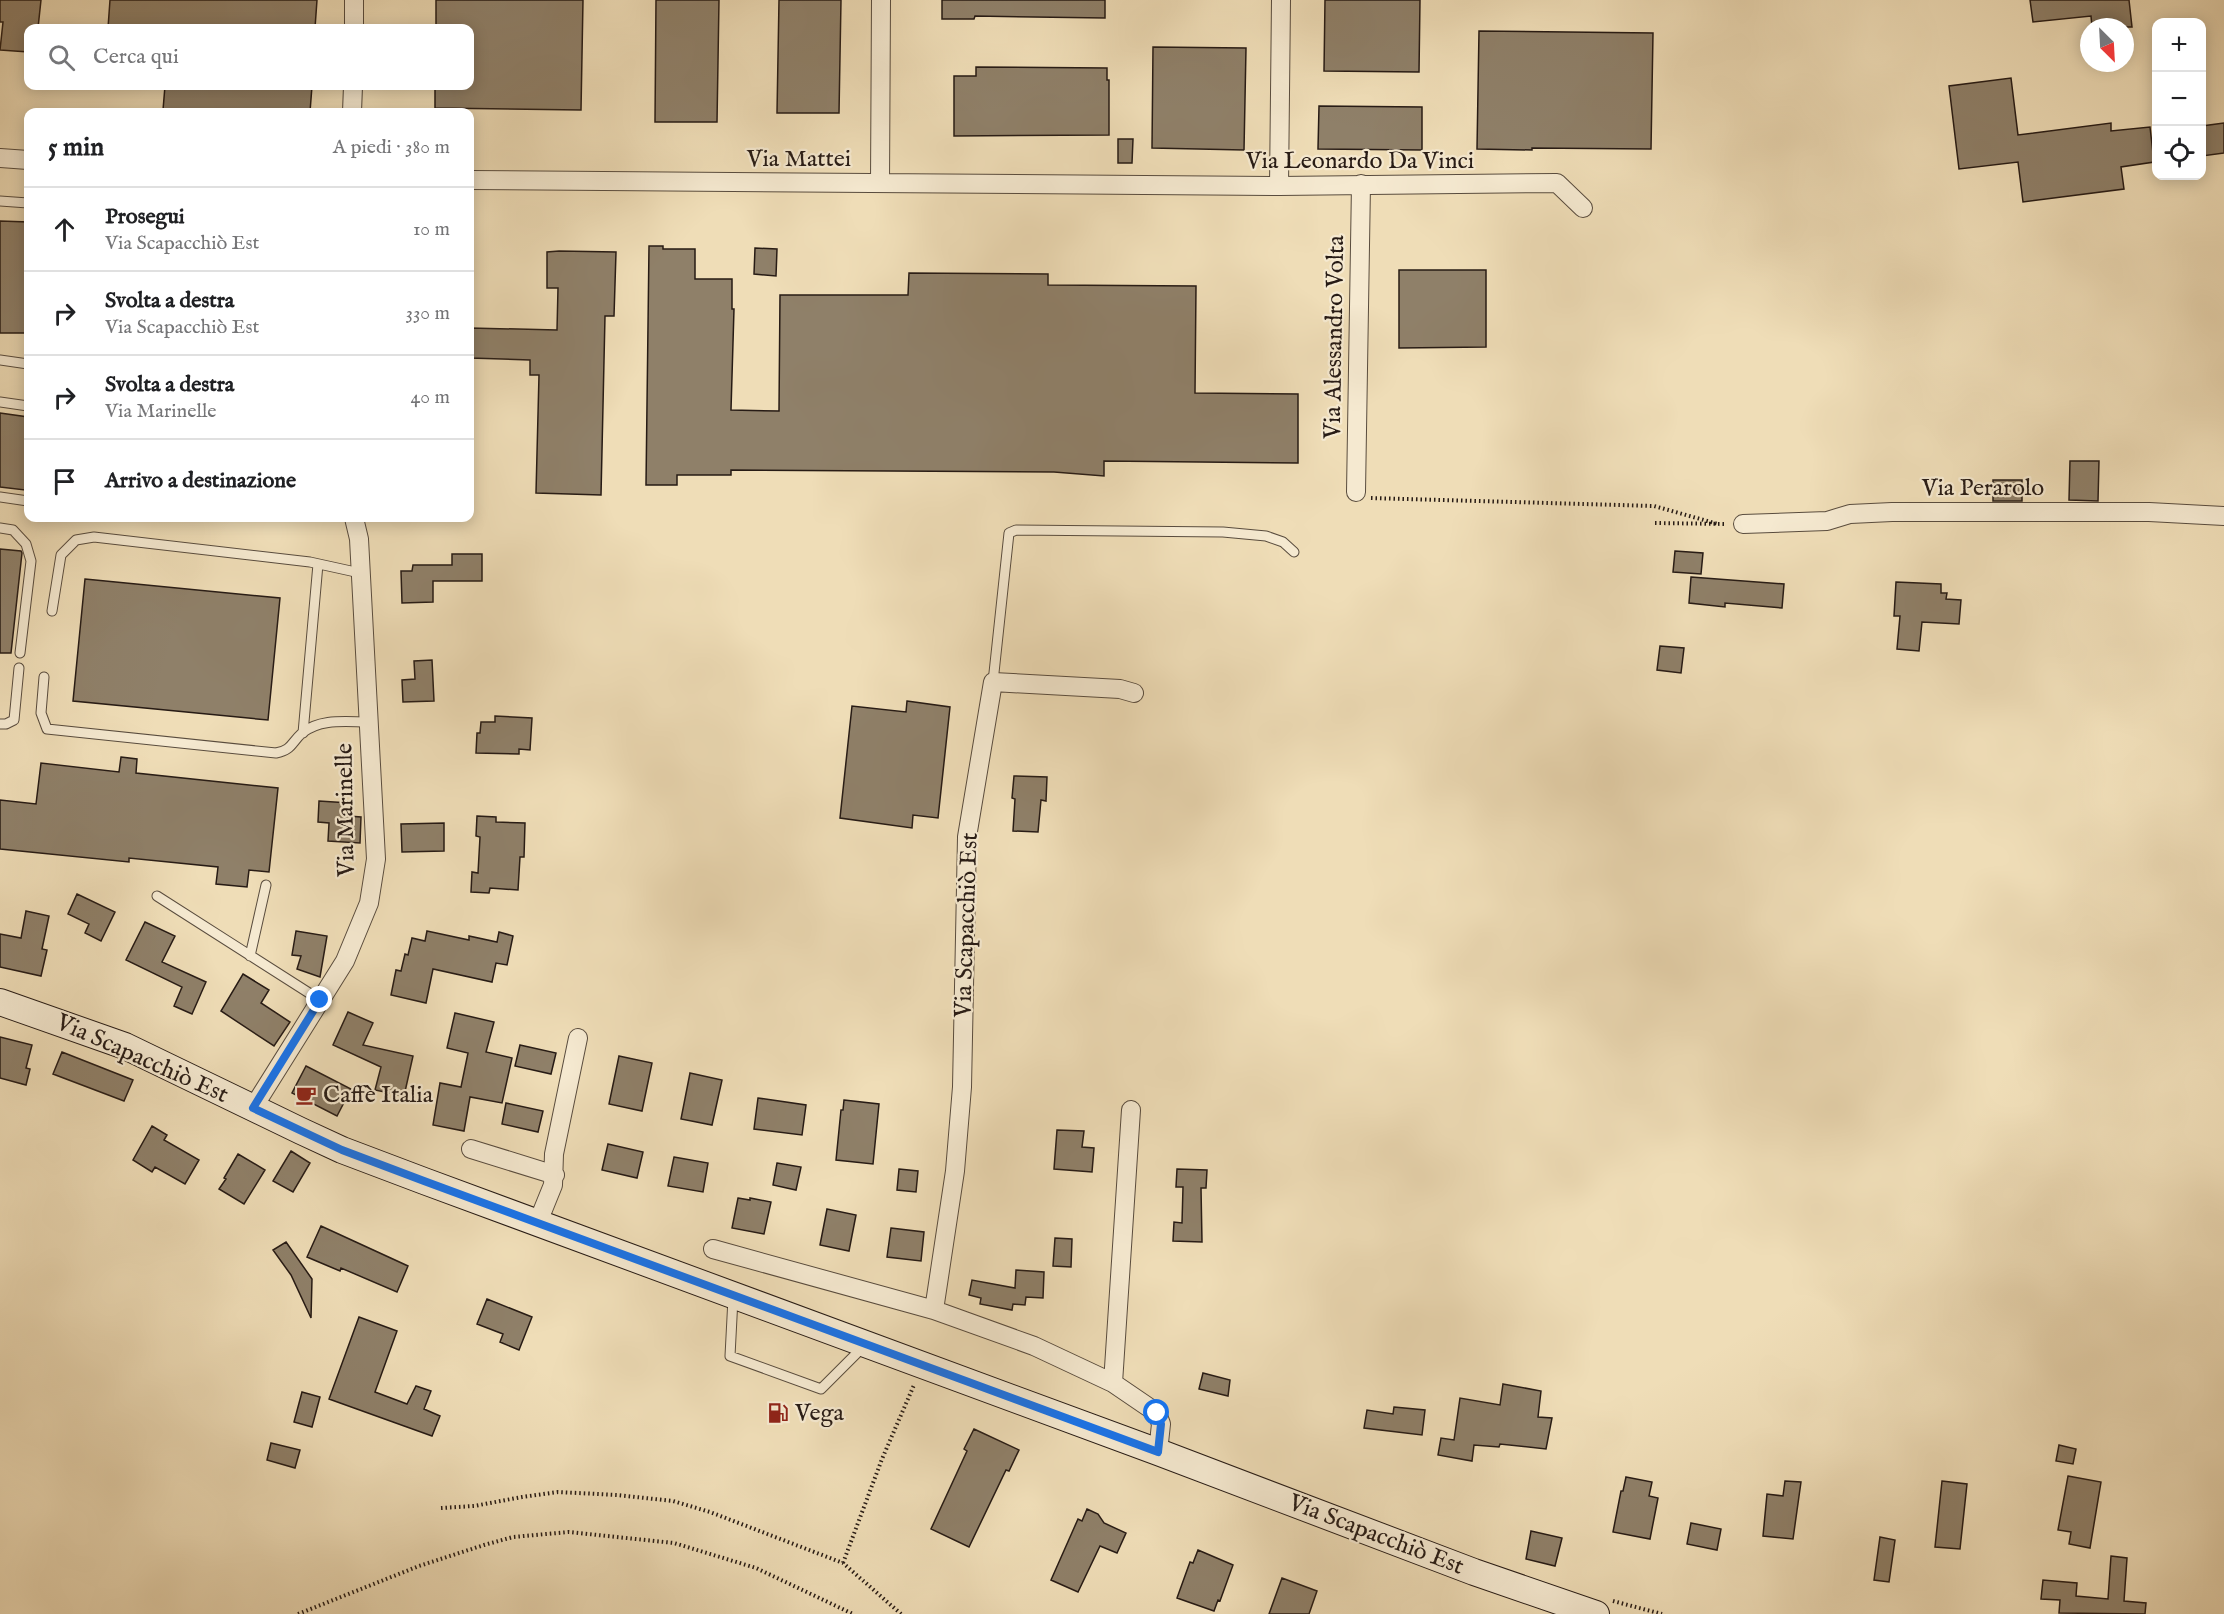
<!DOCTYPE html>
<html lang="it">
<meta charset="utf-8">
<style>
:root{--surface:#fff;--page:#f6f6f6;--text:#202124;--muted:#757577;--line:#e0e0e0}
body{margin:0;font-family:"IM FELL English",serif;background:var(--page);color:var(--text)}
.controls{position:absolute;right:18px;top:18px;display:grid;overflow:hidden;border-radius:12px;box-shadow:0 3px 15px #0003}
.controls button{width:54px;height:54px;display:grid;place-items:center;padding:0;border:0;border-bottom:2px solid var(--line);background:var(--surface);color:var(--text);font:30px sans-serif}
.compass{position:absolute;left:2080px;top:18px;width:54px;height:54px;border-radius:50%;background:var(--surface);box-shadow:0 3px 15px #0003;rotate:156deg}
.stop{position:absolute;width:18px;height:18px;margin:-14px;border:4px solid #1a73e8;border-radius:50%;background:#fff}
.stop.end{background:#1a73e8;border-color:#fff;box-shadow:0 2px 6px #0008}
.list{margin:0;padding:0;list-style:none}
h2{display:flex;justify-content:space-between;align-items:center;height:78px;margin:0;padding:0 24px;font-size:26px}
h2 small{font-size:20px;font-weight:400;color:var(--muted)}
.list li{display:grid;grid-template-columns:39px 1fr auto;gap:18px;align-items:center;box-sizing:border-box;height:84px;padding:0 24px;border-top:2px solid var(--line)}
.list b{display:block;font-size:22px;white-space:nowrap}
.list p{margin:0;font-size:20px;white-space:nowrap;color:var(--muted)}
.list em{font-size:20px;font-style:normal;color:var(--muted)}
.icon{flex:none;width:33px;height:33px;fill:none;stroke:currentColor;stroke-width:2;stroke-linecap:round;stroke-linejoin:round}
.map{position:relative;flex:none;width:2224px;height:1614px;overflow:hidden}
.search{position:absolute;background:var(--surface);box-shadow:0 3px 15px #0003;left:24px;top:24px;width:450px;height:66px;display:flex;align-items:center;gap:15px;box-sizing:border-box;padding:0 21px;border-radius:12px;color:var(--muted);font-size:22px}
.panel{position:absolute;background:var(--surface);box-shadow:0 3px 15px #0003;left:24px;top:108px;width:450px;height:414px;border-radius:12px}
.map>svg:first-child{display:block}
.building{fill:#8f8069;stroke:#271b15;stroke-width:1.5}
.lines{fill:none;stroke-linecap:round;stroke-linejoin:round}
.service-casing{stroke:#594c3e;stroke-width:11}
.minor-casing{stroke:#594c3e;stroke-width:20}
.secondary-casing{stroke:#271b15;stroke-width:28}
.path{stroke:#271b15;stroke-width:4;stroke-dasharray:1.5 3;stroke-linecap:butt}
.service{stroke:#f5e9d0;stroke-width:9}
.minor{stroke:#f5e9d0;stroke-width:18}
.secondary{stroke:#f5e9d0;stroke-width:26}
.route{stroke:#1a73e8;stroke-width:8}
.labels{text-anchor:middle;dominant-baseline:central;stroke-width:4.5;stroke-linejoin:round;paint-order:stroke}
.street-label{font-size:24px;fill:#271b15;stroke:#f5e9d0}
.poi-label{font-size:24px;fill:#271b15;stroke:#f5e9d0;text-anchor:start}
</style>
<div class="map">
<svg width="2224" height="1614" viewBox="0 0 2224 1614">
<rect width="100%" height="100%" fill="#efddb7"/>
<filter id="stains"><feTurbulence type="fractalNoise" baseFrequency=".00333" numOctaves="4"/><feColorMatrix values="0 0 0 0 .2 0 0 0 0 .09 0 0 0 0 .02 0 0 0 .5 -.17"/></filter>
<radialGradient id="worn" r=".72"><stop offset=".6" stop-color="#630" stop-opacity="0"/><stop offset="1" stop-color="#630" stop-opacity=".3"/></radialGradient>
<!-- building -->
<path class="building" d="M0,0h41l-3,28h-10v24l-28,-2 3,-28h-3z
M110,0h207l-2,28h-207z
M436,0h147l-2,110 -146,-2v-22h35v-58h-34z
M656,0h63l-2,122h-62z
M779,0h62l-2,113h-62z
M942,0h163v18l-130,-2 -1,3h-32z
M1325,0h95l-1,72 -95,-1z
M2030,0h99l3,27h-40l-1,-11 -58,6z
M1479,31l174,2 -2,116 -119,-1v2l-55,-1z
M1153,47l93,1 -2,102 -92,-2z
M976,67l131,1v12h2v55l-155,1v-60h22z
M2011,78l7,57 93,-12v8l39,-4 4,35 -33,5 3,22 -101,13 -5,-40 -59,7 -10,-83z
M165,86h147l-2,26h-109l-38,-2z
M1319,106l103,1v43l-104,-1z
M2224,123v30l-22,3v-30z
M1118,139h15l-1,24h-14z
M0,221l28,1v111h-28z
M649,246h14v3h32v30h37v30h2l-3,101 48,1 1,-116h128l1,-22 139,1v11l148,1 -1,107 103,1v69l-194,-2v15l-50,-4 -323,-2v5h-54v10h-31z
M755,248l22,1 -1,27 -22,-2z
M559,251l57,1 -2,64h-9l-4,179 -65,-2 3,-118h-9v-15l-60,-2v-30l87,2 1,-42h-11v-36z
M1399,270h87v77l-87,1z
M0,413l28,4v47l-3,26 -25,-3z
M2070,461h29l-1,40 -29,-1z
M1993,480h29v21h-29z
M0,549l21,2 1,2 -11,100h-11z
M1675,551l28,2 -2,21 -28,-2z
M452,554h30v27h-49v21l-31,1 -1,-32h11l1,-6h39z
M1691,577l93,7 -2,24 -57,-5v4l-36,-4z
M85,579l195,19 -12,122 -195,-19z
M1896,582l45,2v9h6l-1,6 15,1 -2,24 -37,-2 -3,29 -22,-2 3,-33h-6z
M1660,646l24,2 -3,25 -24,-3z
M432,660l2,41 -31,1 -1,-22 13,-1 -1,-18z
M907,701l43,6 -12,111 -25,-3 -1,13 -72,-10 12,-112 54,6z
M495,716l37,2 -2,32 -11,-1v5l-43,-1 1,-20h3l1,-11h14z
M121,757l16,2 -1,14 142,15 -9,84 -20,-2 -2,17 -31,-3 2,-17 -89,-9v4l-129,-13v-49l36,4 5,-41 78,9z
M1014,776l33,1 -1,24 -5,-1 -3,32 -25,-1 2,-32 -3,-1z
M319,801l30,2 -1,13 13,1 -1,26 -32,-2 1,-18 -11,-1z
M477,816l19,1v5l29,1 -1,34h-4l-2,33 -28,-2 -1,5 -18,-1 1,-20 6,1 2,-36 -4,-1z
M444,823v28l-42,1 -1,-28z
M77,894l38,18 -14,29 -16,-8 4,-9 -21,-10z
M26,911l23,5 -7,33 5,1 -6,26 -41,-9v-33l21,4z
M145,922l30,14 -13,26 44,20 -14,32 -18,-8 8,-19 -56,-27z
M296,931l31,5 -7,41 -23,-8 4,-13 -9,-1z
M427,931l42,9v-4l28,6 2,-10 14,4 -6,29 -11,-2 -4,19 -59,-13 -7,34 -35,-8 5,-25 5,1 4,-17 3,1 4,-17 13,3z
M243,974l26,16 -8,13 29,19 -16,24 -53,-35z
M348,1012l25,11 -10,22 50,11 -9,40 -29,-6 6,-23 -48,-22z
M455,1013l39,9 -8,30 26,6 -10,45 -32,-6 -6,34 -31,-6 7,-42 21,4 7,-34 -21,-5z
M0,1037l32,8 -6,23 4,1 -4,16 -26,-7z
M520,1045l36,8 -5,21 -36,-8z
M62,1052l71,28 -9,21 -71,-27z
M619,1056l33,7 -10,48 -33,-7z
M306,1066l45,23 -14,27 -45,-23z
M690,1073l32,7 -10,45 -31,-6z
M758,1098l48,7 -4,30 -48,-6z
M844,1100l35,4 -6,60 -37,-4 5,-50h2z
M506,1103l37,8 -5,21 -36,-8z
M152,1126l15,9 -3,5 35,20 -14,24 -30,-17 -3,5 -19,-12z
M1057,1130l27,1 -2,16 12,1 -2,24 -38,-3z
M608,1144l35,8 -6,26 -35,-8z
M291,1151l19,12 -17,29 -20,-11z
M238,1154l27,16 -21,34 -25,-15 7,-10 -2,-1z
M674,1157l34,6 -5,29 -35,-6z
M777,1163l24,4 -5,23 -23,-5z
M899,1169l19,2 -2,21 -19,-2z
M1177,1169l30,1 -1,18h-5l1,54 -29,-1 1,-19 8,1 1,-36h-7z
M738,1198l12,2v-2l21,4 -7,32 -32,-6z
M827,1209l29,6 -7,36 -29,-6z
M321,1226l87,40 -11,26 -56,-24 -1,3 -33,-14z
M891,1228l33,4 -3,29 -34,-4z
M1055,1238l17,1 -1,28 -18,-1z
M286,1242l26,37 -1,39 -20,-43 -18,-25z
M1016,1270l28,2 -1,26 -17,-1 -1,8 -12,-1 -1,6 -32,-6 1,-6 -12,-3 3,-15 43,8z
M487,1299l45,18 -13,33 -19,-8 3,-8 -26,-10z
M359,1317l38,14 -22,61 32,12 9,-18 15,5 -7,18 16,7 -8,20 -103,-37z
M1203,1373l27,7 -2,16 -29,-7z
M1503,1384l38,7 -3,26 14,1 -6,31 -46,-5 -1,3 -25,-2 -2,16 -34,-6 3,-17 13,2 6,-42 40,7z
M302,1392l18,5 -8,30 -18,-5z
M1394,1407l31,3 -3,25 -58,-7 3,-18 26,4z
M974,1429l45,21 -10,21 -3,-1 -37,77 -38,-18 36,-78 -3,-2z
M271,1443l29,7 -5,18 -28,-8z
M2059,1445l17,4 -3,15 -17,-3z
M2068,1476l33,6 -11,66 -21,-4 2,-12 -13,-2z
M1626,1477l26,5 -3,14 9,2 -8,41 -37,-7 8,-41h2z
M1785,1481l16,1 -8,57 -30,-3 4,-42 16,2z
M1942,1481l25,3 -7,65 -25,-2z
M1087,1509l11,5 6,9 22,10 -9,20 -17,-7 -22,46 -27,-12 27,-61 4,2z
M1691,1523l30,6 -4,21 -30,-6z
M1531,1531l31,7 -7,28 -29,-7z
M1880,1537l15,3 -6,42 -15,-2z
M1198,1550l35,15 -13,36 -2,-1 -4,11 -37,-13 13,-36 3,1z
M2111,1556l16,2 -3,43 22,2 -1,11 -86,-1 1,-13 -19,-1 2,-19 34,3 -1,13 32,3z
M1282,1578l35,13 -8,23h-40z"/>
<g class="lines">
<!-- service casing -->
<g class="service-casing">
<path id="service" d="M0,201l28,2
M0,360l28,4
M0,402l28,4
M0,497l28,4
M0,528l13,2 13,14 5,17 -11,92
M52,611l9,-56 15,-15 18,-3 216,25 50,11
M44,677l-3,36 6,16 229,24c16,-3 15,-10 26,-20 19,-15 44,-11 66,-11
M993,682l16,-149 7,-3 207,2 43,4 17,6 11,10
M0,724h6l8,-4 5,-52
M303,733l15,-169
M157,896l163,104
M250,956l16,-71
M733,1298l-3,58 91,33 42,-42"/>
</g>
<!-- minor casing -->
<g class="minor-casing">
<path id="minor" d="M354,28v-28
M352,112l1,-26
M0,158l28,2
M470,180l809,6 278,-3 26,25
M880,183l1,-183
M1279,186l2,-186
M1356,492l5,-308
M1743,524l84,-3 23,-7 42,-2h257l75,4
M253,1108l92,-147 24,-58 7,-44 -17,-320 -5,-21
M471,1149l84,26
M538,1222l15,-37 1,-31 24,-116
M713,1249l221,61 100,36 79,37 44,30 4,11 -3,28
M934,1310l21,-139 7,-84 5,-250 26,-155 127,7 14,4
M1113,1383l18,-273"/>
</g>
<!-- secondary casing -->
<g class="secondary-casing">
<path id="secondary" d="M0,1002l125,44 176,85 41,19 82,31 734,271 316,120 122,42"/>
</g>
<!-- path -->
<path class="path" d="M1371,498l283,8 64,18
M1655,523l72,1
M441,1508l33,-2 48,-9 36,-5 59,3 56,6 37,11 133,51 58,51
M843,1563l39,-104 32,-74
M1613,1601l49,13
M298,1614l121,-48 65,-21 29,-8 56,-5 105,11 82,25 97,46"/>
<!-- service -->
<use href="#service" class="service"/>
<!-- minor -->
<use href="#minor" class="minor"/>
<!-- secondary -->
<use href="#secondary" class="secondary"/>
</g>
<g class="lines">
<!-- route -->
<path class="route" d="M320,1000l-67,108 89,42 82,31 734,271 3,-28 -4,-11"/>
</g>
<!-- icons -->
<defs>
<g id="cafe-bare" transform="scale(1.62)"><path d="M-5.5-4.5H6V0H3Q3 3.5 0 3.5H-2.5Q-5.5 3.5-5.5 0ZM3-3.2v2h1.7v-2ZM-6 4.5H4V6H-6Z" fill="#8f2418" stroke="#f5e9d0" stroke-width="2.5" paint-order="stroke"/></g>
<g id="fuel-bare" transform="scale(1.62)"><path d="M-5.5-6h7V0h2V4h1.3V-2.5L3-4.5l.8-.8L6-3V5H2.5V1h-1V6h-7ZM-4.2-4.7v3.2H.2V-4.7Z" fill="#8f2418" stroke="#f5e9d0" stroke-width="2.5" paint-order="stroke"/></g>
</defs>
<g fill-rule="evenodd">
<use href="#cafe-bare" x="306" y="1095"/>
<use href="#fuel-bare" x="778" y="1413"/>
</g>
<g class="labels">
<!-- street labels -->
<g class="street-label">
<text x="799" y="159">Via Mattei</text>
<text x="1360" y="161">Via Leonardo Da Vinci</text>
<text transform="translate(1335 337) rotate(-89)">Via Alessandro Volta</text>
<text x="1983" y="488">Via Perarolo</text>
<text transform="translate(346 810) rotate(-91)">Via Marinelle</text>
<text transform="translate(967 925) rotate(-88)">Via Scapacchiò Est</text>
<text transform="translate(142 1059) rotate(24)">Via Scapacchiò Est</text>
<text transform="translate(1376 1535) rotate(21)">Via Scapacchiò Est</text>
</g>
<!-- poi labels -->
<g class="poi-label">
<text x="323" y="1095">Caffè Italia</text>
<text x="795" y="1413">Vega</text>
</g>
</g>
<rect width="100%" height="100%" filter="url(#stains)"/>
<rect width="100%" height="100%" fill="url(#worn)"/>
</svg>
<div class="controls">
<button>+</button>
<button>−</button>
<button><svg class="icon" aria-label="locate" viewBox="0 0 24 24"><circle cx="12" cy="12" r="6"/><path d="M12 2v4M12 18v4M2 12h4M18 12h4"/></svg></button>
</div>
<svg class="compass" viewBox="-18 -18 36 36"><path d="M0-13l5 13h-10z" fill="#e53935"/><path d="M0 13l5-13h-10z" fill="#757577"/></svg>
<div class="stop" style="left:1157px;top:1413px"></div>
<div class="stop end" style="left:320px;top:1000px"></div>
<div class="search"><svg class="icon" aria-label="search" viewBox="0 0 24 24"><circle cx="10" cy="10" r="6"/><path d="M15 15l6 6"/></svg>Cerca qui</div>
<section class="panel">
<h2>5 min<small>A piedi · 380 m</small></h2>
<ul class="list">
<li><svg class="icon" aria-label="ahead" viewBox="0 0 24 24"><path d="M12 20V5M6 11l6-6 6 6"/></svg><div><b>Prosegui</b><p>Via Scapacchiò Est</p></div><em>10 m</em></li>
<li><svg class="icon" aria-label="right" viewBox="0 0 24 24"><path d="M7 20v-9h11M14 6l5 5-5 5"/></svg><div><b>Svolta a destra</b><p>Via Scapacchiò Est</p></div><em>330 m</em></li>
<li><svg class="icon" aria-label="right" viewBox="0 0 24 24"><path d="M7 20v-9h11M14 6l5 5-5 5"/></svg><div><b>Svolta a destra</b><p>Via Marinelle</p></div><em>40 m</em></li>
<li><svg class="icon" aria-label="arrive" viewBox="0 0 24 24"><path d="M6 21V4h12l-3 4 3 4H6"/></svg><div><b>Arrivo a destinazione</b></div></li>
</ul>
</section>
</div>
